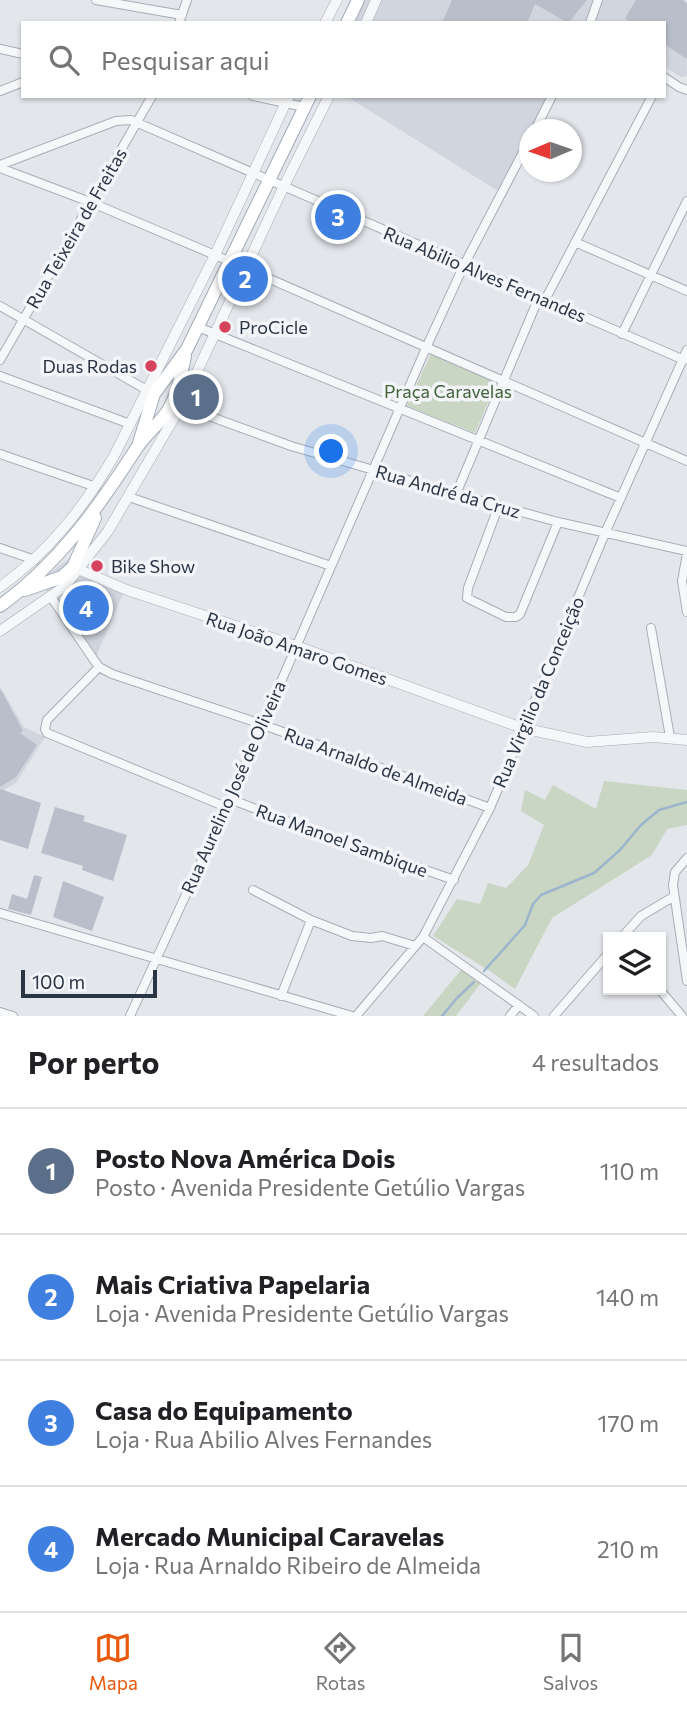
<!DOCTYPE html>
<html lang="pt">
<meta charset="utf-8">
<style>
:root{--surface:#fff;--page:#f2f2f2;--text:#202124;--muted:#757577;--line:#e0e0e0;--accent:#ea580c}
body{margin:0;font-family:Commissioner,sans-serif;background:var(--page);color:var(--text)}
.controls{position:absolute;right:21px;bottom:21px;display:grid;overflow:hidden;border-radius:0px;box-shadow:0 2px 5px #0004}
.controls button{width:63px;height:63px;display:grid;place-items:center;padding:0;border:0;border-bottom:2px solid var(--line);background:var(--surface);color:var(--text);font:35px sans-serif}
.compass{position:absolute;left:519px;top:119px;width:63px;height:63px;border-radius:50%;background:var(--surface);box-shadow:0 2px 5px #0004;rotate:268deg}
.scale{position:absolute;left:21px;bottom:18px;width:136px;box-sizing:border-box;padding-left:7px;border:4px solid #293445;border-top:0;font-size:19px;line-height:24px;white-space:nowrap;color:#293445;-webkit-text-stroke:5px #f3f5f8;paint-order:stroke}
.you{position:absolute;left:332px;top:452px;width:24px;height:24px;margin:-18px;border:5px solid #fff;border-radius:50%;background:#1a73e8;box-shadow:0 0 0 10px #1a73e833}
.badge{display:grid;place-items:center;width:46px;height:46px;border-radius:50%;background:var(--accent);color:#fff;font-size:23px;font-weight:700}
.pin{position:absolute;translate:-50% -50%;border:4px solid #fff;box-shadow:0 2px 7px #0006}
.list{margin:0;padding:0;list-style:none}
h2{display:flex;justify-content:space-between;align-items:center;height:91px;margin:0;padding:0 28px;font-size:30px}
h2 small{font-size:23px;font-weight:400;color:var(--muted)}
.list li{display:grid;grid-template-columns:46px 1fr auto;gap:21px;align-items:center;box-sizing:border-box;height:126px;padding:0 28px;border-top:2px solid var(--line)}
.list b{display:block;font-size:26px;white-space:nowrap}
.list p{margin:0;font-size:23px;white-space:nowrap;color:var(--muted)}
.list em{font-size:23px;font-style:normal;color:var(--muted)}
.icon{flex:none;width:38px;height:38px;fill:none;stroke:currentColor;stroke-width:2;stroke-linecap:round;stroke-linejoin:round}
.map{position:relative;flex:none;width:687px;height:1016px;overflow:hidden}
.search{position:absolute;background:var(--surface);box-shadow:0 2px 5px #0004;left:21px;right:21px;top:21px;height:77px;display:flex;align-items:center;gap:18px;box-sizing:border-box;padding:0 24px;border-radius:0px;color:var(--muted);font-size:26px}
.sheet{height:595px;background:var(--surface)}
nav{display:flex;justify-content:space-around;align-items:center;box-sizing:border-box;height:98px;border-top:2px solid var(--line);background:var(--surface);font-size:19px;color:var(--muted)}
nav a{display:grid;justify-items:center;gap:4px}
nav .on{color:var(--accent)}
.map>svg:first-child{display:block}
.built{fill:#d0d5de}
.green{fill:#c8d6c3}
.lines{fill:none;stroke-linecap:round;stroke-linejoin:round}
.stream{stroke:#9cb5cd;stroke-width:2.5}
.building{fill:#b9bfca}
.minor-casing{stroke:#a7adb6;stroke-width:10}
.tertiary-casing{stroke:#a7adb6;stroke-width:11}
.primary-casing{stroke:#a1abb8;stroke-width:14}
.minor{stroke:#f6f7f9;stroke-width:8}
.tertiary{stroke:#f6f7f9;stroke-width:10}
.primary{stroke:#fff;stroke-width:12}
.poi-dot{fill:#d5435c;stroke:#f3f5f8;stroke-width:2.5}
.labels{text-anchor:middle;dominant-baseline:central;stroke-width:7;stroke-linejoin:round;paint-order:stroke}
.street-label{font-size:18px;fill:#293445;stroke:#f3f5f8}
.poi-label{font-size:18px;fill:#293445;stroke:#f3f5f8;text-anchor:start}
.park-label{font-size:18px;fill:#3f6136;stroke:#f3f5f8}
</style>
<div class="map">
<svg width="687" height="1016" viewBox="0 0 687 1016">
<rect width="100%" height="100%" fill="#e3e6eb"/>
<!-- built -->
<path class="built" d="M360,0h325l2,76 -6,1 -17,-11v-43h-315z
M346,96h211l-17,33 -10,1 -1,20 -23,46z
M71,557l52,36 -27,64 -57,-76z
M2,690l22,37 21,10 -29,46 -11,6 -5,17z"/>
<!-- green -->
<path class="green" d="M432,351l66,28 -23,54 -68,-27z
M604,781l83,9v35l-20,4 -15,26 -100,63 -37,71 -25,-18 -57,-35 24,-37 23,5 8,-21 18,5 22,-23 16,-40 -23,-14 4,-21 20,10 8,-15 43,24z
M461,970l20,13 -25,33h-33z"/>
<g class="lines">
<!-- stream -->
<path class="stream" d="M484,971l41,-46 8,-21 8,-9 53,-22 26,-23 21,-25 18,-15 28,-8
M442,1016l15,-18 17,-16"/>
</g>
<!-- building -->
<path class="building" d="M452,0h135l-19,23 -33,-19 -8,19h-85z
M636,0h47l4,3v56l-23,-15v-21h-32l-7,-5z
M87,584l23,26 -25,22 -21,-27z
M0,688l23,43 -3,2 17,12 -21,32 -16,10z
M0,789l41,14 -13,46 -28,-9z
M55,807l30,9 -2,5 44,14 -14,46 -31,-11 1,-4 -42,-13z
M34,875l8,2 -11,38 -23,-6 4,-15 15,5z
M63,881l41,16 -12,34 -39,-14z"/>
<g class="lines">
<!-- minor casing -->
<g class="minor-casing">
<path id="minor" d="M96,0l86,15
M179,23l8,-23
M590,23l8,-23
M0,49l23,5
M664,77l15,10 8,3
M0,91l23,-9
M253,96l51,11
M535,130l17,-34
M0,165l116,-44 15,-1 553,240
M0,168l90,34 125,53 472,206
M575,242l112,49
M545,300l107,-204
M0,306l152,87
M198,327l423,171
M622,334l65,-133
M0,360l152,-264
M0,376l130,48
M176,404l115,42 165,48 102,28 129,29
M0,454l96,33
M456,494l83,-197
M129,497l202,69
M499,505l-31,83 -1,10 39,19h10l4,-3 38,-92
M0,548l35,12
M687,554l-5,27 5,31
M51,597l43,63 5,7 13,7 149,50 229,84
M651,628l19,109
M99,667l-52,53 -2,9 2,4 179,74
M230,799l75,29 149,52
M687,858l-12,14 -2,13 14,96
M253,890l58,30 41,16 19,2 11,-2 33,10
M0,913l352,103
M423,937l111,79
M622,937l19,-21 32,-19
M660,990l22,26
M281,996l30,-76
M0,1012l13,4
M130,1016l100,-217 196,-451 38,-83 66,-126
M356,1016l67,-79 67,-129 116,-277 81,-181
M510,1016l9,-11
M554,1016l54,-62"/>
</g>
<!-- tertiary casing -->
<g class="tertiary-casing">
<path id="tertiary" d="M325,23l12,-23
M366,23l10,-23
M73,567l54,23 169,56 226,82 65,14 66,-5 34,3
M0,587c49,-35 84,-80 114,-131l101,-201 74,-159
M0,631l65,-45 43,-55 73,-125 102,-218 46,-92"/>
</g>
<!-- primary casing -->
<g class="primary-casing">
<path id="primary" d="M347,23l11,-23
M138,446l16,-52 33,-45 123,-253
M25,590l37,-13 11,-10 22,-49
M0,606c58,-42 98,-98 136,-157 9,-14 22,-24 31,-37 11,-17 14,-37 18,-56"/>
</g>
<!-- minor -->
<use href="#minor" class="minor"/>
<!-- tertiary -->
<use href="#tertiary" class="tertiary"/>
<!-- primary -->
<use href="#primary" class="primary"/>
</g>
<!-- markers -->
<g class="poi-dot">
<circle cx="225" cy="327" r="7"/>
<circle cx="151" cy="366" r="7"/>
<circle cx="97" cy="566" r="7"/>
</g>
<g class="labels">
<!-- street labels -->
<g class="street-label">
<text transform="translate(76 228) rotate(-60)">Rua Teixeira de Freitas</text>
<text transform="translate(485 274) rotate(23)">Rua Abilio Alves Fernandes</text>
<text transform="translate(448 491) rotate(16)">Rua André da Cruz</text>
<text transform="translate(297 648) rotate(19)">Rua João Amaro Gomes</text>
<text transform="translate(538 692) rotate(-67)">Rua Virgilio da Conceição</text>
<text transform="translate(376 766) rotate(20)">Rua Arnaldo de Almeida</text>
<text transform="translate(233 787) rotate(-66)">Rua Aurelino José de Oliveira</text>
<text transform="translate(342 840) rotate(20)">Rua Manoel Sambique</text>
</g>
<!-- poi labels -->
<g class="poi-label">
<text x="239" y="327">ProCicle</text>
<text x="137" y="366" text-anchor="end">Duas Rodas</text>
<text x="111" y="566">Bike Show</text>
</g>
<!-- park labels -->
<g class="park-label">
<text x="448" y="391">Praça Caravelas</text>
</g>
</g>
</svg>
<div class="controls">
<button><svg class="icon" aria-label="layers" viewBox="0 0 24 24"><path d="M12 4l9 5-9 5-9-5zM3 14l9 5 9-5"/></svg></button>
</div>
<svg class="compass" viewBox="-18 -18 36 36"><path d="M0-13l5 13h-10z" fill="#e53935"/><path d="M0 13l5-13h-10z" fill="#757577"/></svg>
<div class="scale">100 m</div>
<div class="you"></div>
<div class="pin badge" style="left:196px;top:397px;background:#5c6f8a">1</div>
<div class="pin badge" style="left:245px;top:279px;background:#3f7fe0">2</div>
<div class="pin badge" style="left:338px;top:217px;background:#3f7fe0">3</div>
<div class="pin badge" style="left:86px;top:608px;background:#3f7fe0">4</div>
<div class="search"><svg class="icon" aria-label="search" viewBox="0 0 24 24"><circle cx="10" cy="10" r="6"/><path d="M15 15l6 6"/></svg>Pesquisar aqui</div>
</div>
<section class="sheet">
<h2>Por perto<small>4 resultados</small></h2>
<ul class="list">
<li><span class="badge" style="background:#5c6f8a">1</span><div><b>Posto Nova América Dois</b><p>Posto · Avenida Presidente Getúlio Vargas</p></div><em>110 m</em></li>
<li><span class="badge" style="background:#3f7fe0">2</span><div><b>Mais Criativa Papelaria</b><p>Loja · Avenida Presidente Getúlio Vargas</p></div><em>140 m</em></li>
<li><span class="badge" style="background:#3f7fe0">3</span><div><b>Casa do Equipamento</b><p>Loja · Rua Abilio Alves Fernandes</p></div><em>170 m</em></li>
<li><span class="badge" style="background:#3f7fe0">4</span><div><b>Mercado Municipal Caravelas</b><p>Loja · Rua Arnaldo Ribeiro de Almeida</p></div><em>210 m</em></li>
</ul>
</section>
<nav>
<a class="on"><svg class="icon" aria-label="map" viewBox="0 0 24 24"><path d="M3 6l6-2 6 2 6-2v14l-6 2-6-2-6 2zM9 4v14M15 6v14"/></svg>Mapa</a>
<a><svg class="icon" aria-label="directions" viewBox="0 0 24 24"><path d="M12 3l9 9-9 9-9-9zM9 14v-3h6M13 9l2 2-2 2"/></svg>Rotas</a>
<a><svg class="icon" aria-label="saved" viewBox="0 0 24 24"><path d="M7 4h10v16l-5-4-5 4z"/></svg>Salvos</a>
</nav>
